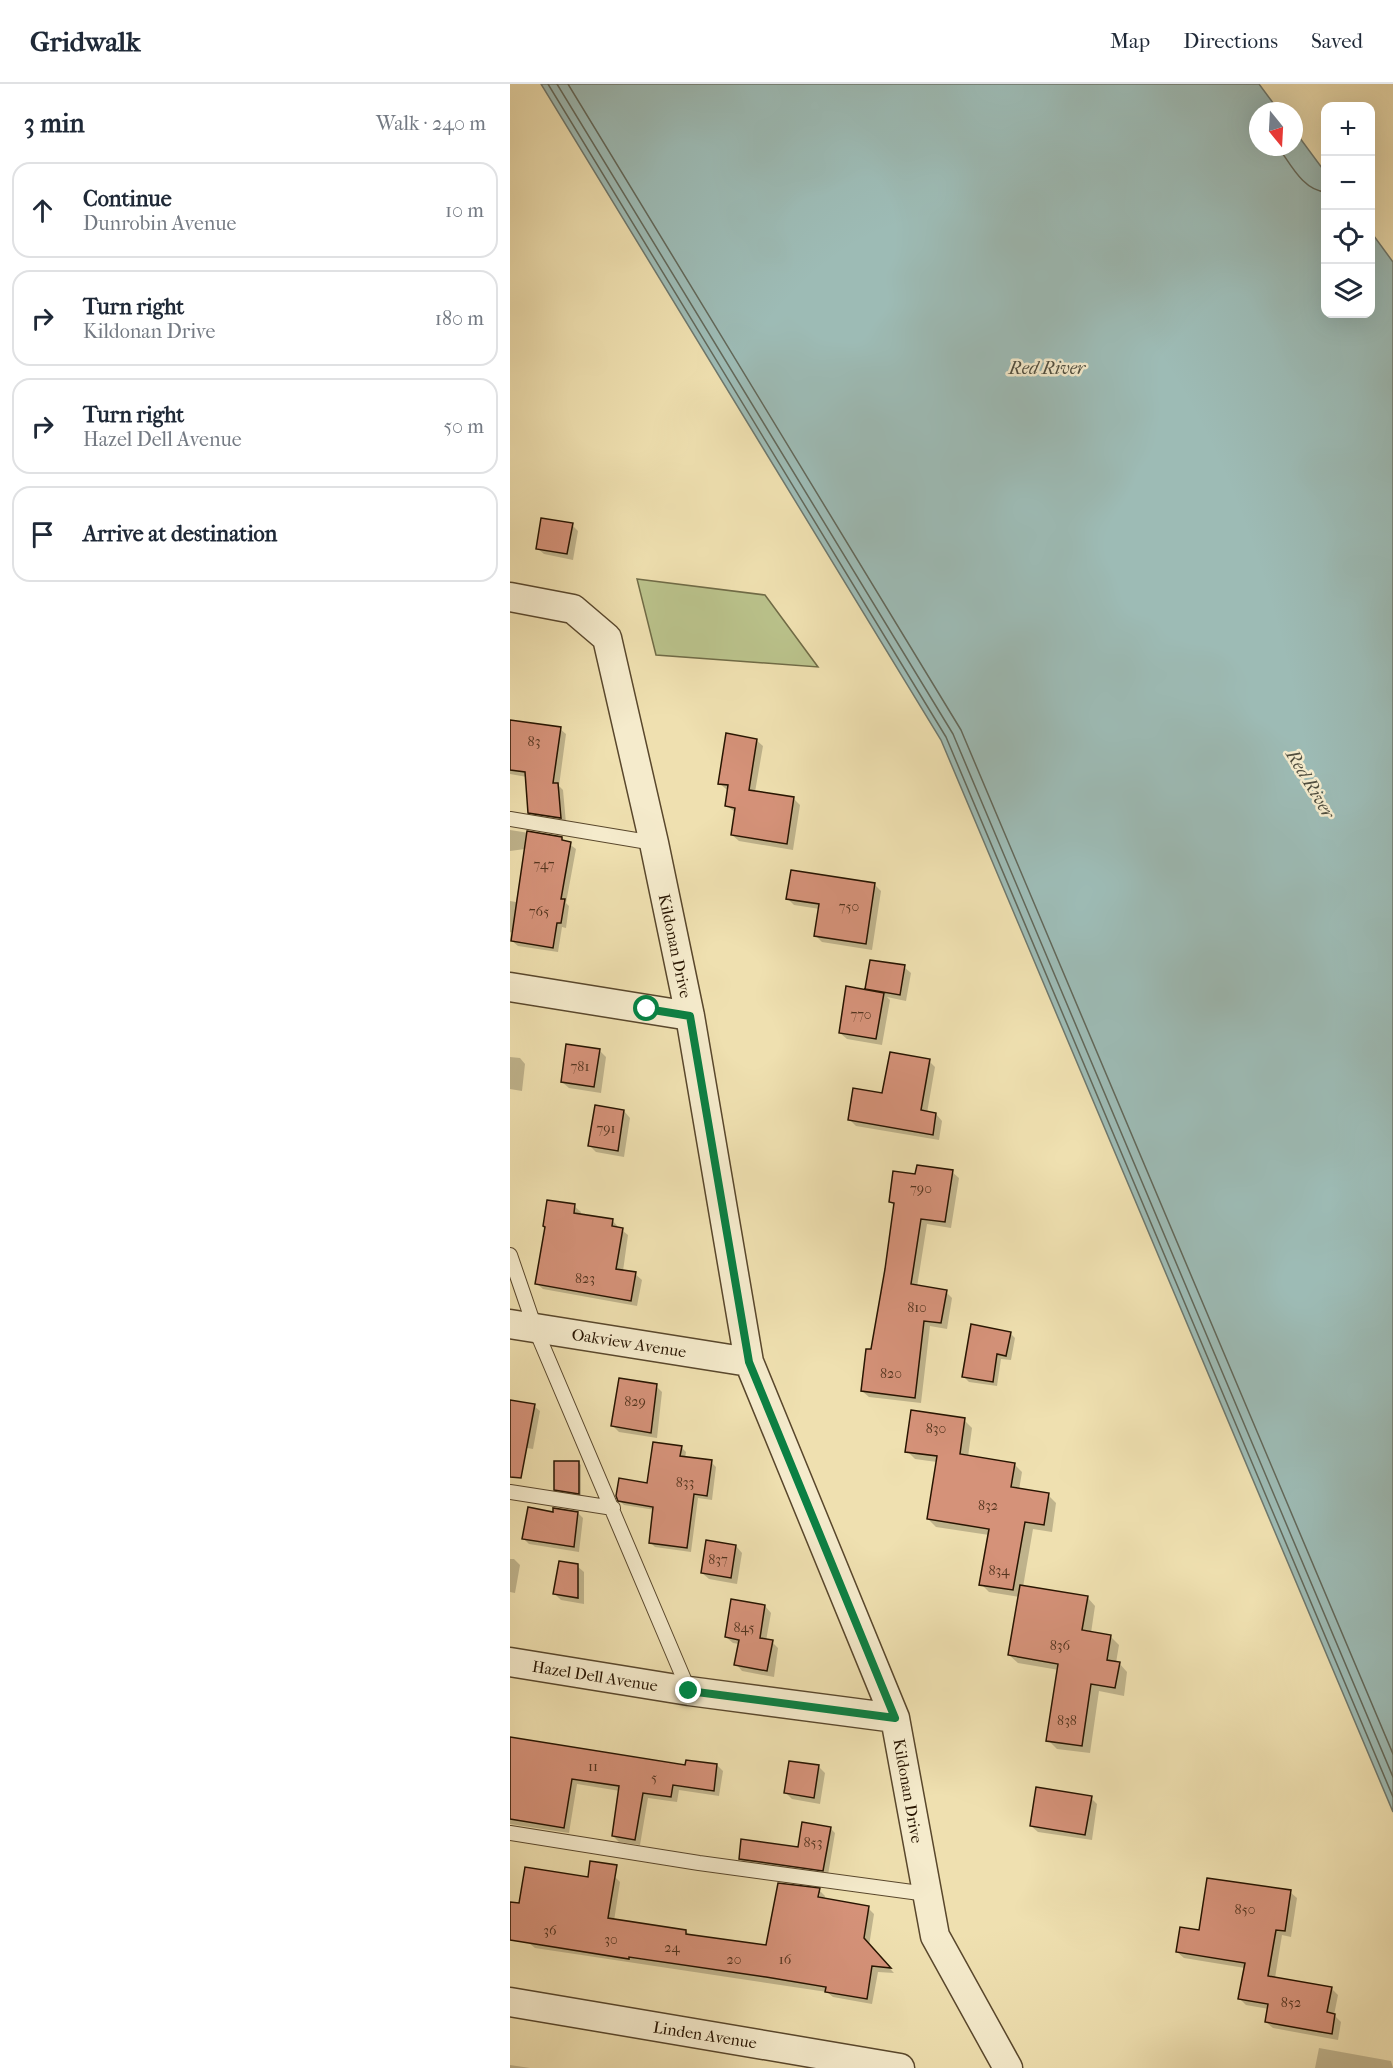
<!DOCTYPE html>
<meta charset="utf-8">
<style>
:root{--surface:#fff;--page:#f2f2f3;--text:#1f2937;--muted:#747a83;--line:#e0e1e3}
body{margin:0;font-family:"IM FELL French Canon",serif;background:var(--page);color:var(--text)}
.controls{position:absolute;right:18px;top:18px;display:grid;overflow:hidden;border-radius:12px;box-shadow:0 6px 24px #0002}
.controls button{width:54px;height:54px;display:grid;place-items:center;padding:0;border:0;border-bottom:2px solid var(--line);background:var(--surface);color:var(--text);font:30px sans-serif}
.compass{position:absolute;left:739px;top:18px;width:54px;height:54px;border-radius:50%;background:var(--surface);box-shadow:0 6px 24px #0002;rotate:162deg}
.stop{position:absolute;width:18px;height:18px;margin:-14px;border:4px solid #0b8043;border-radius:50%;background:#fff}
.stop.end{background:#0b8043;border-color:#fff;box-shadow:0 2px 6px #0008}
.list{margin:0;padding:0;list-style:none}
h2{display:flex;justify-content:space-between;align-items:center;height:78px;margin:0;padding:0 24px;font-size:26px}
h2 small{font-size:20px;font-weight:400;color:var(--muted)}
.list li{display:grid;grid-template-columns:39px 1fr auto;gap:18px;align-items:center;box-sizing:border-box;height:96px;margin:0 12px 12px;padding:0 12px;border:2px solid var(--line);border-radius:18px}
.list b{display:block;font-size:22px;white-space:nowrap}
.list p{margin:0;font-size:20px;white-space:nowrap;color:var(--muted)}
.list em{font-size:20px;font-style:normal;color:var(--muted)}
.icon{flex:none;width:33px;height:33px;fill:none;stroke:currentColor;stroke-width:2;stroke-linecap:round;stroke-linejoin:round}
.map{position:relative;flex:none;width:883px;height:1984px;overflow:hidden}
header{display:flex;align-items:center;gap:36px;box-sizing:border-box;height:84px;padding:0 30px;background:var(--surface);border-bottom:2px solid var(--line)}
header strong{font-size:28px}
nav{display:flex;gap:33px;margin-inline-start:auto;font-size:21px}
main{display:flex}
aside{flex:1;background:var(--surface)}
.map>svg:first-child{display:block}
.green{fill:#bac28b;stroke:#706b46;stroke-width:1.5}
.water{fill:#9dbbb5;stroke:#6e786d;stroke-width:1.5}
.shadow{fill:#0003;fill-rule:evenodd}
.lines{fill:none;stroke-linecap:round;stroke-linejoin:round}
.shore{stroke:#62685a;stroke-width:1.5}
.building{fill:#d59279;stroke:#271400;stroke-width:1.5}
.service-casing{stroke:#59472c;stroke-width:16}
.minor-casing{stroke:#59472c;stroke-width:31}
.service{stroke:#f5ebcc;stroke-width:14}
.minor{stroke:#f5ebcc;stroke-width:28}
.route{stroke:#0b8043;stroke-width:8}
.labels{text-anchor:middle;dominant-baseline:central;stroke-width:5;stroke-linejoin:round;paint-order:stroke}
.number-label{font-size:14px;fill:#52341e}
.street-label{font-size:16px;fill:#271400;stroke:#f5ebcc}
.water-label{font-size:18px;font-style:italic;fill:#504e3f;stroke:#f5ebcc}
</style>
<header>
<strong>Gridwalk</strong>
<nav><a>Map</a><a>Directions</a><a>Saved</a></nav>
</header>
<main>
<aside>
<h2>3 min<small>Walk · 240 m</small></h2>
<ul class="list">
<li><svg class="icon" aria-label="ahead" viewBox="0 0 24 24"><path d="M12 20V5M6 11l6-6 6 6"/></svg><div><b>Continue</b><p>Dunrobin Avenue</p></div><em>10 m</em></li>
<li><svg class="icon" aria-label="right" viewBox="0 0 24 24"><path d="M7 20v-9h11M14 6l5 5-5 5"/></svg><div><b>Turn right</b><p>Kildonan Drive</p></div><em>180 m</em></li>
<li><svg class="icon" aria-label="right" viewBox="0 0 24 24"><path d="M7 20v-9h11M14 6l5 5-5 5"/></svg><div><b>Turn right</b><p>Hazel Dell Avenue</p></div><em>50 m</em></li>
<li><svg class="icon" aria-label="arrive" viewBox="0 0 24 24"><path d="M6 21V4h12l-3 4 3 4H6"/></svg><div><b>Arrive at destination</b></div></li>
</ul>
</aside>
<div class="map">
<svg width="883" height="1984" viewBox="0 0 883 1984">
<rect width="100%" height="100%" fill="#efe0b0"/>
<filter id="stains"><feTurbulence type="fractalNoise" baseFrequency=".00333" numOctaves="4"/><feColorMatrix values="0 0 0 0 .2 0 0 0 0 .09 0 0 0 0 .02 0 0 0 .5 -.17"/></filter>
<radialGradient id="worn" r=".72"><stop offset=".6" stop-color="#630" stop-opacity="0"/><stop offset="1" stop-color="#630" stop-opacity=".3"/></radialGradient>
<!-- green -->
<path class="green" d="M127,495l128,16 53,72 -162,-12z"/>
<!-- water -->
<path class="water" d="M31,0h718l20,27h-21v36h36v-17l31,42 1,142h44l1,-82 22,30v1550l-452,-1072z"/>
<!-- shadow -->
<path class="shadow" d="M62,441l6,6 -5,29 -29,-6 -7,-6z
M0,637l50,8 6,5 -7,52 4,4 3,33 -30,-5 -6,-6 -3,-35 -17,-3z
M246,656l7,6 -8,46 39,7 6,6 -7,45 -54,-9 -7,-6 4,-22 -9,-7 2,-16 -3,-1 -7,-6z
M0,746l51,8 15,11 -10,54 3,3 -3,22 -4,-1 -4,25 -40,-6 -6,-5 2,-8 -4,-1v-31l6,1 9,-53 -15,2z
M364,800l7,7 -9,59 -50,-8 -6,-6 4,-27 -26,-4 -6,-6z
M394,883l7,6 -5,28 -19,-4 3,3 -8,45 -35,-6 -7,-6 30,-41 -3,-4z
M89,966l7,7 -5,36 -32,-5 -7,-6z
M0,973l10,1 5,6 -3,27 -12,-2z
M419,977l6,6 -8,46 9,1 6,7 -3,19 -83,-14 -7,-7z
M114,1027l6,7 -6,39 -28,-5 -6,-6z
M442,1088l7,6 -8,50 -24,-4 -10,63 29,5 6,6 -5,31 -17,-3 -9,77 -52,-6 -7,-6 11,-40 22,-145 -5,-4 27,-26z
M64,1122l7,6 -1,4 32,4 7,8 9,7 -5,36 12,3 7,6 -5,26 -94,-17 -7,-6z
M500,1249l5,5 -4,22 -10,-1 -4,27 -28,-4 -5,-5z
M146,1302l6,6 -5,46 -38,-6 -6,-6z
M0,1318l24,4 6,5 -7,38 -23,-4z
M454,1336l8,8 -4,29 46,7 8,8 -3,18 29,5 8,8 -4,29 -19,-3 -10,58 64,10 8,9 -4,27 20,4 8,8 -3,18h3l8,9 -3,24 -25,-5 -9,62 -33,-4 -9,-9 11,-70 -41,-7 -9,-8 10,-58 -30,-5 -8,-8 8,-49 -53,-8 -8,-8 9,-57 -22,-3 -8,-8z
M171,1363l5,5 -1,6 26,4 5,5 -4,33 -14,-2 -7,54 -36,-5 -5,-5 5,-32 -31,-5 -5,-5 29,-15z
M68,1378l3,3v31l-23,-4 -3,-3z
M68,1429l5,5 -4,34 -50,-8 -5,-5 31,-25z
M226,1462l6,7 -5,31 -28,-5 -7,-6z
M0,1475h4l6,6 -5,28 -5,-1z
M67,1482l7,6v32l-23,-4 -6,-6z
M255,1522l6,7 -5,28 6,1 6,6 -4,29 -32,-6 -6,-7 3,-20 -6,-1 -7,-6z
M0,1656l177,27 30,-2 6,6 -4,25 -40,-6 -2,12 -29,-4 -8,47 -21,-3 -6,-6 7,-45 -43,-7 -8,49 -59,-9z
M308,1682l7,7 -5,31 -28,-5 -6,-6z
M581,1714l6,6 -5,36 -54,-8 -7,-6z
M320,1744l5,5 -7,42 -83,-11 -5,-5 59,-11z
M104,1792l6,6 -6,39 72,10 4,5 77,11 52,-57 6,6 -1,4 44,8 6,6 -5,32 25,27 -16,-1 -6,32 -39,-7 -6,-5 -292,-44 -6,-5 -19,-3v-37l10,2 69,-26zM307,1809h3l-2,12z
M780,1808l7,6 -6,39 -9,-2 -7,43 56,10 7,7 -4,20 7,7 -3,18 -65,-12 -7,-6 3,-13 -23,-4 -6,-6 5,-31 -61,-10 -7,-6 23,-20z
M809,1964l72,13 2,7h-78z
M0,1981l20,3h-20z"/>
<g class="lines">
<!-- shore -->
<path class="shore" d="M38,0l398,653 447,1060
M47,0l396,650 440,1043
M58,0l393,646 432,1024
M768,63c12,16 25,44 48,45"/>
</g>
<!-- building -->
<path class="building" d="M31,434l32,5 -6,31 -31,-5z
M0,636l51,7 -8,56h5l3,35 -33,-5 -3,-41 -15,-2z
M216,649l31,6 -8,51 45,7 -7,47 -56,-9 4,-27 -10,-2 3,-21 -10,-1z
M17,747l35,6v3l9,2 -10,57h4l-4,24h-4l-4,25 -42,-7z
M281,786l84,13 -9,61 -52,-8 5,-32 -33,-5z
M360,876l35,5 -5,30 -35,-6z
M336,902l38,7 -8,46 -37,-6z
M56,960l34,5 -6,38 -33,-5z
M380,968l40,7 -9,51 15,3 -3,22 -85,-15 5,-32 29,5z
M85,1021l29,5 -6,41 -30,-5z
M407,1081l36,5 -8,52 -24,-3 -10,65 36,6 -6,33 -17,-2 -9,77 -54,-7 5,-42h5l14,-80 9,-66 -5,-1 4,-31 22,3z
M37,1116l28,4 -1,9 39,6 -1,7 11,2 -7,41 20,3 -5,29 -96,-17 10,-57 -2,-1z
M461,1240l40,8 -5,24 -9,-2 -4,28 -31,-5z
M109,1294l38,6 -6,49 -40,-7z
M0,1316l25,4 -14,74 -11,-1z
M401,1326l54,8 -5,36 55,9 -4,24 38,6 -5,32 -19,-3 -12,68 -34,-5 10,-56 -62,-10 10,-63 -32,-4z
M143,1358l29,4 -2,10 32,4 -5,36 -13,-2 -7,54 -38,-5 4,-36 -35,-6 -2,-5 3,-18 28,5z
M44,1377h25v33l-25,-4z
M18,1423l25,5v-4l25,4 -4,35 -52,-8z
M196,1456l30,5 -5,33 -30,-5z
M49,1477l19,3v34l-25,-4z
M510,1501l68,11 -6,34 29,5 -4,25 13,2 -5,26 -24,-4 -9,62 -36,-5 12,-77 -50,-9z
M221,1515l34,6 -5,33 13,2 -6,31 -33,-6 5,-25 -14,-3z
M0,1653l175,28 1,-5 31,4 -3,27 -41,-6 -2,12 -28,-4 -8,47 -23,-4 7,-50 -47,-7 -8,49 -54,-9z
M279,1677l30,4 -5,33 -30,-5z
M526,1703l56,9 -7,39 -55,-9z
M292,1738l29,5 -8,44 -84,-12 2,-20 57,8z
M80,1777l27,4 -9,53 78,12v4l80,11 12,-62 42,5 -2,9 51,9 -5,32 27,30 -19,-2 -5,33 -42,-7 1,-5 -60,-10 -137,-20v2l-119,-19v-38l9,1 6,-36 63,10z
M697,1794l84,12 -6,41 -9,-1 -8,46 64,11 -5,25 8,2 -3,20 -67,-12 3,-18 -30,-5 7,-36 -69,-11 4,-25 19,3z"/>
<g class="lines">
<!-- service casing -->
<g class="service-casing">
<path id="service" d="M0,735l144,24
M0,1171l25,73 154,363
M0,1408l103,16
M0,1749l189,30 228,31"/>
</g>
<!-- minor casing -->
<g class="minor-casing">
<path id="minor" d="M0,513l63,12 34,29 47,205 36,173 59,346 146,356 40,218 73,132
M0,903l180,29
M0,1240l239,38
M0,1578l179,29 206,27
M0,1918l390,66"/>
</g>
<!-- service -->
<use href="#service" class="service"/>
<!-- minor -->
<use href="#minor" class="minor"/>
</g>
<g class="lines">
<!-- route -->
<path class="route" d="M137,925l43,7 59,346 146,356 -206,-27"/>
</g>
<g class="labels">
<!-- number labels -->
<g class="number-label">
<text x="24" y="657">83</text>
<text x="34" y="780">747</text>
<text x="339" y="822">750</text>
<text x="29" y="827">765</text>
<text x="351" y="930">770</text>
<text x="70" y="982">781</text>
<text x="96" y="1044">791</text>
<text x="411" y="1104">790</text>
<text x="75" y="1194">823</text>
<text x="407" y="1223">810</text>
<text x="381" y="1289">820</text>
<text x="125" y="1317">829</text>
<text x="426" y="1344">830</text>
<text x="175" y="1398">833</text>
<text x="478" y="1421">832</text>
<text x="208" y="1475">837</text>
<text x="489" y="1486">834</text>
<text x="234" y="1543">845</text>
<text x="550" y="1561">836</text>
<text x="557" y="1636">838</text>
<text x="83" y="1682">11</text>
<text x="144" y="1693">5</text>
<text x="303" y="1758">853</text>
<text x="735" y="1825">850</text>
<text x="40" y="1846">36</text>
<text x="101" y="1855">30</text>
<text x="162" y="1863">24</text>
<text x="224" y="1875">20</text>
<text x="275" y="1875">16</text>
<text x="781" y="1918">852</text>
</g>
<!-- street labels -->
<g class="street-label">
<text transform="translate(165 862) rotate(78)">Kildonan Drive</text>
<text transform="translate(119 1259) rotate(9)">Oakview Avenue</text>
<text transform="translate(85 1592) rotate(9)">Hazel Dell Avenue</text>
<text transform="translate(398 1707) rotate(80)">Kildonan Drive</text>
<text transform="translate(195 1951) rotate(9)">Linden Avenue</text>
</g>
<!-- water labels -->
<g class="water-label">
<text x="537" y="284">Red River</text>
<text transform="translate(800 700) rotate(59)">Red River</text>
</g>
</g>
<rect width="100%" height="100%" filter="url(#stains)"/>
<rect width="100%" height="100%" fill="url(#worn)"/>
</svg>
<div class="controls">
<button>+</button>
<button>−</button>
<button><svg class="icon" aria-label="locate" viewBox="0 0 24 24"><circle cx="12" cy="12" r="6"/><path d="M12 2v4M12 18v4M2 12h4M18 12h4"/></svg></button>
<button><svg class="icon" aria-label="layers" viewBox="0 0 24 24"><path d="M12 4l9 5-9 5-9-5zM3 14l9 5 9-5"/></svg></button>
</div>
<svg class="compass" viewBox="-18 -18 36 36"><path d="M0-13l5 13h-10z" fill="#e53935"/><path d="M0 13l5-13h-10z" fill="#747a83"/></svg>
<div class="stop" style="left:137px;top:925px"></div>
<div class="stop end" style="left:179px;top:1607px"></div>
</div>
</main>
